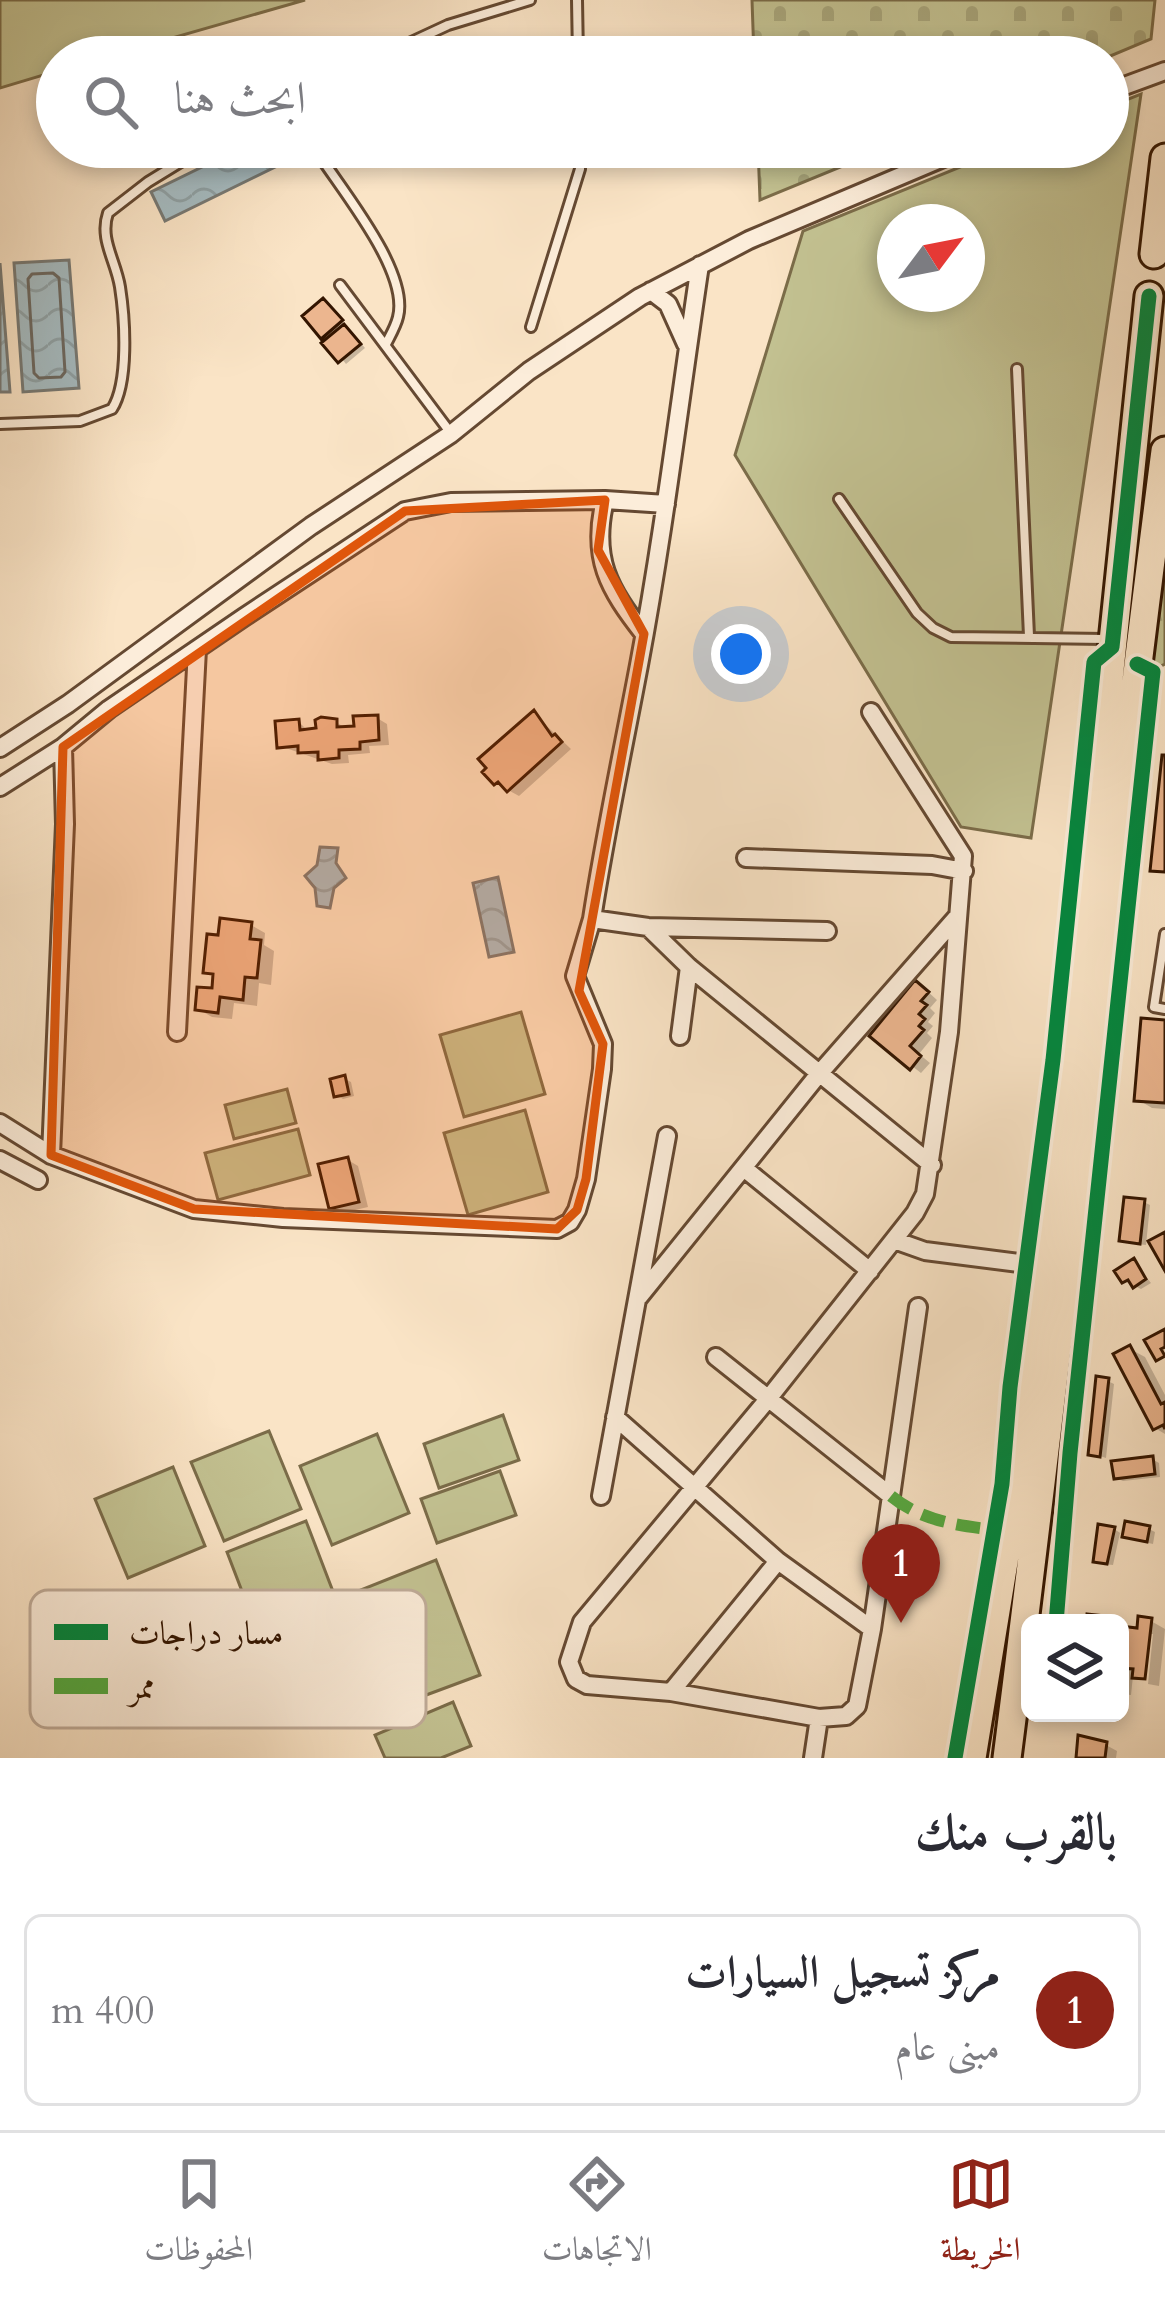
<!DOCTYPE html>
<html lang="ar">
<meta charset="utf-8">
<style>
:root{--surface:#fff;--page:#f2f2f3;--text:#2b2b33;--muted:#7c7c81;--line:#e1e1e2;--accent:#8f2418}
body{margin:0;font-family:Cardo,Amiri,serif;background:var(--page);color:var(--text);direction:rtl}
.controls{position:absolute;right:36px;bottom:36px;display:grid;overflow:hidden;border-radius:18px;box-shadow:0 6px 18px #0003}
.controls button{width:108px;height:108px;display:grid;place-items:center;padding:0;border:0;border-bottom:3px solid var(--line);background:var(--surface);color:var(--text);font:60px sans-serif}
.compass{position:absolute;left:877px;top:204px;width:108px;height:108px;border-radius:50%;background:var(--surface);box-shadow:0 6px 18px #0003;rotate:58deg}
.you{position:absolute;left:741px;top:654px;width:42px;height:42px;margin:-30px;border:9px solid #fff;border-radius:50%;background:#1a73e8;box-shadow:0 0 0 18px #1a73e833}
.badge{display:grid;place-items:center;width:78px;height:78px;border-radius:50%;background:var(--accent);color:#fff;font-size:39px;font-weight:700}
.pin{position:absolute;translate:-50% -99px;filter:drop-shadow(0 3px 6px #0008)}
.pin::after{content:'';position:absolute;top:63px;width:42px;height:36px;background:inherit;clip-path:polygon(0 0,100% 0,50% 100%)}
.list{margin:0;padding:0;list-style:none}
h2{display:flex;justify-content:space-between;align-items:center;height:156px;margin:0;padding:0 48px;font-size:51px}
h2 small{font-size:39px;font-weight:400;color:var(--muted)}
.list li{display:grid;grid-template-columns:78px 1fr auto;gap:36px;align-items:center;box-sizing:border-box;height:192px;margin:0 24px 24px;padding:0 24px;border:3px solid var(--line);border-radius:18px}
.list b{display:block;font-size:45px;white-space:nowrap}
.list p{margin:0;font-size:39px;white-space:nowrap;color:var(--muted)}
.list em{font-size:39px;font-style:normal;color:var(--muted)}
.icon{flex:none;width:66px;height:66px;fill:none;stroke:currentColor;stroke-width:2;stroke-linecap:round;stroke-linejoin:round}
.map{position:relative;flex:none;width:1165px;height:1758px;overflow:hidden;direction:ltr}
.search{position:absolute;background:var(--surface);box-shadow:0 6px 18px #0003;left:36px;right:36px;top:36px;height:132px;display:flex;align-items:center;gap:30px;box-sizing:border-box;padding:0 42px;border-radius:66px;color:var(--muted);font-size:45px}
.sheet{height:372px;background:var(--surface)}
nav{display:flex;justify-content:space-around;align-items:center;box-sizing:border-box;height:168px;border-top:3px solid var(--line);background:var(--surface);font-size:33px;color:var(--muted)}
nav a{display:grid;justify-items:center;gap:6px}
nav .on{color:var(--accent)}
.map>svg:first-child{display:block}
.cemetery{fill:url(#cemetery-stones);stroke:#7b6c49;stroke-width:3}
.park{fill:url(#park-tufts);stroke:#7b6c49;stroke-width:3}
.garden{fill:#c3c292;stroke:#7b6c49;stroke-width:3;fill-rule:evenodd}
.water{fill:url(#water-waves);stroke:#777974;stroke-width:3}
.shadow{fill:#0003}
.lines{fill:none;stroke-linecap:round;stroke-linejoin:round}
.shore{stroke:#6c6860;stroke-width:3}
.building{fill:#ecb68f;stroke:#331500;stroke-width:3}
.service-casing{stroke:#654932;stroke-width:14}
.minor-casing{stroke:#654932;stroke-width:22}
.primary-casing{stroke:#331500;stroke-width:33}
.service{stroke:#fcedda;stroke-width:8}
.minor{stroke:#fcedda;stroke-width:16}
.primary{stroke:#fae4c6;stroke-width:27}
.quiet{stroke:#54a940;stroke-width:12;stroke-dasharray:24 12;stroke-linecap:butt}
.cycleway-casing{stroke:#fcedda;stroke-width:22}
.cycleway{stroke:#00873e;stroke-width:15}
.marked{fill:#df560b;fill-opacity:0.2;stroke:#df560b;stroke-width:9;stroke-linejoin:round}
.key{fill:#fcedda;stroke:#c0ac99;stroke-width:3}
.key-label{font-size:33px;fill:#331500}
</style>
<div class="map">
<svg width="1165" height="1758" viewBox="0 0 1165 1758">
<defs>
<pattern id="cemetery-stones" width="16" height="16" patternUnits="userSpaceOnUse" patternTransform="scale(3)"><rect width="16" height="16" fill="#c3c292"/><path d="M2 7V4a2 2 0 0 1 4 0v3zM10 15v-3a2 2 0 0 1 4 0v3z" fill="#a8a67c"/></pattern>
<pattern id="park-tufts" width="24" height="20" patternUnits="userSpaceOnUse" patternTransform="scale(3)"><rect width="24" height="20" fill="#c3c292"/><path d="M3 7l-1-3M5 7V3M7 7l1-3M15 17l-1-3M17 17v-4M19 17l1-3" fill="none" stroke="#a8a67c"/></pattern>
<pattern id="water-waves" width="16" height="10" patternUnits="userSpaceOnUse" patternTransform="scale(3)"><rect width="16" height="10" fill="#a5bbc1"/><path d="M0 5q4-4 8 0t8 0" fill="none" stroke="#8ea0a4"/></pattern>
</defs>
<rect width="100%" height="100%" fill="#fae4c6"/>
<filter id="stains"><feTurbulence type="fractalNoise" baseFrequency=".00167" numOctaves="4"/><feColorMatrix values="0 0 0 0 .2 0 0 0 0 .09 0 0 0 0 .02 0 0 0 .5 -.17"/></filter>
<radialGradient id="worn" r=".72"><stop offset=".6" stop-color="#630" stop-opacity="0"/><stop offset="1" stop-color="#630" stop-opacity=".3"/></radialGradient>
<!-- cemetery -->
<path class="cemetery" d="M752,0h403l-4,39 -43,18h-354z
M758,147h131l-129,53z"/>
<!-- park -->
<path class="park" d="M1165,560v104l-26,12z"/>
<!-- garden -->
<path class="garden" d="M0,0h305l-199,57h-49v14l-57,17z
M1141,94l-110,744 -70,-11 -226,-372 68,-224 206,-84h99v-40zM895,222h72v72h-72z
M521,1012l24,82 -81,23 -24,-82z
M287,1089l9,34 -62,16 -9,-34z
M525,1110l23,82 -80,23 -24,-82z
M298,1129l12,46 -92,25 -13,-47z
M503,1415l16,45 -80,28 -15,-44z
M269,1431l32,78 -77,32 -33,-79z
M377,1434l32,79 -77,32 -32,-79z
M173,1467l32,79 -77,32 -33,-79z
M500,1471l16,44 -79,28 -16,-44z
M306,1521l31,81 -79,31 -31,-81z
M436,1560l44,115 -78,29 -44,-113z
M453,1702l18,44 -30,12h-56l-10,-23z"/>
<!-- water -->
<path class="water" d="M243,147h22l10,20 -110,54 -14,-29z
M69,260l10,128 -56,4 -9,-129z
M0,263l10,129h-10z
M320,847l18,1 -2,15 10,15 -12,10 -4,20 -13,-2 -2,-18 -10,-12 12,-11z
M498,877l16,75 -25,5 -16,-74z"/>
<!-- shadow -->
<path class="shadow" d="M324,301l41,47 -19,16 -23,-28z
M534,714l37,35 -52,47 -24,-13z
M377,718l10,6 2,21 -20,1 1,7 -22,2 1,8 -17,1 -52,-18 19,-24 10,10 27,-10 11,7z
M251,925l14,8 -1,12 10,6 -3,34 -12,-2 -2,23 -23,-3 -2,16 -20,-2 -14,-8 16,-18 2,-14 -10,-6 14,-32z
M926,990l11,10 -7,8 5,5 -7,9 5,4 -6,7 5,5 -13,16 11,9 -9,10 -48,-37z
M1165,1023v86l-13,-1 -15,-9z
M345,1079l6,3 3,14 -11,3 -6,-4z
M348,1160l10,6 10,41 -26,6 -11,-6z
M1144,1202l6,3 -4,40 -18,-2 -6,-3z
M1134,1262l17,21 -10,6 -17,-8z
M1130,1349l15,8 20,38v39l-10,-6z
M1108,1381l6,3 -8,74 -15,-5z
M1152,1459l7,4 1,14 -37,4 -7,-3z
M1114,1529l11,7 24,-7 6,3 -2,12 -22,-5 -11,-6 -7,32 -10,-1 -6,-4z
M1151,1621l14,8 -6,57 -11,-2 5,-50h-6l-5,46 -9,-4 -2,19 -11,-1v-65l19,2z
M1106,1745l11,6 -1,7h-37z"/>
<g class="lines">
<!-- shore -->
<path class="shore" d="M53,273l6,5 6,94 -4,5 -22,1 -5,-5 -6,-94 4,-5z"/>
</g>
<!-- building -->
<path class="building" d="M323,298l20,22 -22,19 -19,-23z
M344,324l17,20 -23,19 -17,-20z
M534,710l18,26 3,-2 7,8 -55,50 -9,-10 -4,3 -12,-13 4,-4 -8,-9z
M378,715l1,25 -19,2v7l-21,1v8l-21,2v-8l-20,1v-7l-21,2 -2,-27 24,-2 1,11 16,-2 -1,-8 6,-3 16,2v8l17,-1 -1,-10z
M1162,755h3v117l-15,-1z
M220,918l32,4 -2,17 11,1 -4,38 -12,-1 -2,23 -23,-3 -2,16 -23,-3 2,-23 15,1 1,-14 -10,-1 4,-39 11,1z
M915,980l14,12 -8,9 6,4 -8,9 6,5 -6,7 5,4 -14,16 11,10 -11,14 -41,-34z
M1141,1018l24,2v83l-31,-2z
M345,1075l4,19 -15,3 -4,-18z
M348,1157l11,45 -30,7 -11,-45z
M1124,1197l21,2 -5,45 -21,-3z
M1165,1232v39l-17,-30z
M1134,1258l12,21 -13,9 -5,-8 -6,3 -8,-12z
M1165,1329v18l-4,2 4,7 -9,5 -12,-21z
M1130,1345l31,59 4,-2v27l-2,-4 -10,5 -40,-76z
M1096,1376l13,2 -9,79 -12,-2z
M1153,1456l2,18 -41,5 -3,-18z
M1125,1521l25,5 -3,16 -25,-5z
M1098,1524l17,3 -8,37 -14,-2z
M1087,1614l19,2 -1,7h-19z
M1138,1616l14,2 -7,61 -13,-1 1,-9 -13,-1v-42l17,2z
M1078,1735l29,7 -2,16h-29z"/>
<g class="lines">
<!-- service casing -->
<g class="service-casing">
<path id="service" d="M577,0l1,57
M379,57l69,-32 82,-25
M314,147c24,39 96,123 84,170 -2,9 -8,19 -12,27
M340,285l110,147
M531,327l49,-158 -1,-22
M1017,369l12,267
M0,424l80,-3 32,-12c17,-26 13,-90 8,-122 -4,-26 -21,-48 -12,-74l40,-31 57,-35
M839,499l78,114 16,15 18,9 154,2
M1165,934l-11,73 11,2"/>
</g>
<!-- minor casing -->
<g class="minor-casing">
<path id="minor" d="M1108,92l57,-21
M700,265c-20,133 -36,267 -61,400 -16,85 -34,169 -47,254l56,8 179,4
M651,291l17,13 18,40
M644,634c-36,-46 -53,-76 -39,-134l61,4
M0,748l68,-44 243,-178 140,-92 78,-63 111,-74 109,-57 220,-93
M0,787l63,-40 46,-38 135,-92 161,-106 46,-9 154,-2
M746,858l186,7 32,6
M648,927l41,40 243,198
M177,1032l20,-383
M680,1036l9,-69
M0,1123l51,32 143,54 89,9 274,11 13,-7 7,-12 9,-31 16,-110 1,-25 -28,-68 17,-57
M51,1155l14,-331 -2,-77
M0,1160l38,20
M745,1169l125,102
M894,1240l31,11 117,15
M639,1297l179,-222 138,-157
M716,1357l175,139
M615,1417l163,144 94,68
M601,1496l66,-360
M671,1692l107,-131
M819,1718l-148,-26 -84,-7 -11,-6 -7,-17 13,-40 186,-223 147,-186 10,-19 24,-162 14,-176 -92,-144
M813,1758l6,-40 27,-2 11,-10 15,-77 46,-322"/>
</g>
<!-- primary casing -->
<g class="primary-casing">
<path id="primary" d="M1154,254l11,-96
M972,1758l47,-288 86,-752 44,-422
M1007,1758c56,-435 101,-872 158,-1307"/>
</g>
<!-- service -->
<use href="#service" class="service"/>
<!-- minor -->
<use href="#minor" class="minor"/>
<!-- primary -->
<use href="#primary" class="primary"/>
<!-- quiet -->
<path class="quiet" d="M891,1496c33,27 72,30 113,35"/>
<!-- cycleway casing -->
<g class="cycleway-casing">
<path id="cycleway" d="M1056,1623l14,-170 83,-781 -16,-8
M955,1758l47,-274 8,-97 43,-327 41,-398 18,-15 37,-351"/>
</g>
<!-- cycleway -->
<use href="#cycleway" class="cycleway"/>
</g>
<!-- marked area -->
<path class="marked" d="M605,500l-7,50 46,84 -65,357 24,53 -17,135 -9,31 -20,19 -363,-20 -143,-54 12,-408 342,-236z"/>
<!-- legend -->
<rect x="30" y="1590" width="396" height="138" rx="18" class="key"/>
<rect x="54" y="1624" width="54" height="16" fill="#00873e"/>
<rect x="54" y="1678" width="54" height="16" fill="#54a940"/>
<g class="key-label">
<text x="129" y="1644">مسار دراجات</text>
<text x="129" y="1698">ممر</text>
</g>
<rect width="100%" height="100%" filter="url(#stains)"/>
<rect width="100%" height="100%" fill="url(#worn)"/>
</svg>
<div class="controls">
<button><svg class="icon" aria-label="layers" viewBox="0 0 24 24"><path d="M12 4l9 5-9 5-9-5zM3 14l9 5 9-5"/></svg></button>
</div>
<svg class="compass" viewBox="-18 -18 36 36"><path d="M0-13l5 13h-10z" fill="#e53935"/><path d="M0 13l5-13h-10z" fill="#7c7c81"/></svg>
<div class="you"></div>
<div class="pin badge" style="left:901px;top:1623px">1</div>
<div class="search"><svg class="icon" aria-label="search" viewBox="0 0 24 24"><circle cx="10" cy="10" r="6"/><path d="M15 15l6 6"/></svg>ابحث هنا</div>
</div>
<section class="sheet">
<h2>بالقرب منك<small></small></h2>
<ul class="list">
<li><span class="badge">1</span><div><b>مركز تسجيل السيارات</b><p>مبنى عام</p></div><em>400 m</em></li>
</ul>
</section>
<nav>
<a class="on"><svg class="icon" aria-label="map" viewBox="0 0 24 24"><path d="M3 6l6-2 6 2 6-2v14l-6 2-6-2-6 2zM9 4v14M15 6v14"/></svg>الخريطة</a>
<a><svg class="icon" aria-label="directions" viewBox="0 0 24 24"><path d="M12 3l9 9-9 9-9-9zM9 14v-3h6M13 9l2 2-2 2"/></svg>الاتجاهات</a>
<a><svg class="icon" aria-label="saved" viewBox="0 0 24 24"><path d="M7 4h10v16l-5-4-5 4z"/></svg>المحفوظات</a>
</nav>
